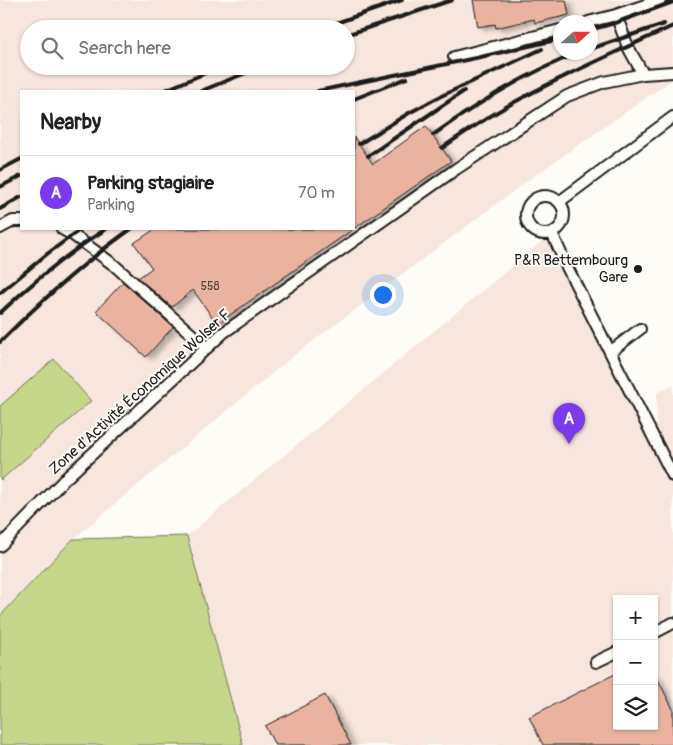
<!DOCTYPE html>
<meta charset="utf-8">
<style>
:root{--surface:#fff;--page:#f6f6f6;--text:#202124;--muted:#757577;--line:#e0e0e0;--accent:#7c3aed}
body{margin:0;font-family:Pangolin,sans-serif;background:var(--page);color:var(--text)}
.controls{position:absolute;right:15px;bottom:15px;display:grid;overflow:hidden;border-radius:0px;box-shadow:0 1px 4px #0004}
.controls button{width:45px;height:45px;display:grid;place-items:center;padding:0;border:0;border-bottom:1px solid var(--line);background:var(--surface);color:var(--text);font:25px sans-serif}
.compass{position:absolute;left:553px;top:15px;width:45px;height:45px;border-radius:50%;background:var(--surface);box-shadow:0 1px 4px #0004;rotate:69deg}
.you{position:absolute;left:382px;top:294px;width:18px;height:18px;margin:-12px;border:4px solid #fff;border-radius:50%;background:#1a73e8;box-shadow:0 0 0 8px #1a73e833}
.badge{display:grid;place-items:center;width:32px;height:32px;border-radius:50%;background:var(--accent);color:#fff;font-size:16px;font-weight:700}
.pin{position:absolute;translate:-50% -41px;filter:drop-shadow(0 1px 2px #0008)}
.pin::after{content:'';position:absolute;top:26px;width:18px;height:15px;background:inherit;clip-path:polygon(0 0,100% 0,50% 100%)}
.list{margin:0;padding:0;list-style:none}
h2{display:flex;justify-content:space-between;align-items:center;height:65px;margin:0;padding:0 20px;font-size:21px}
h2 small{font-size:16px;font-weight:400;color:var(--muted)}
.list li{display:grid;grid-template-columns:32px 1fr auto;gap:15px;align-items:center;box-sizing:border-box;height:75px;padding:0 20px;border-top:1px solid var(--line)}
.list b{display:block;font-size:19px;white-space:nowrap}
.list p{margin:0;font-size:16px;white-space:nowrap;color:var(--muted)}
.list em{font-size:16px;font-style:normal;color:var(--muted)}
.icon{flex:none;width:28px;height:28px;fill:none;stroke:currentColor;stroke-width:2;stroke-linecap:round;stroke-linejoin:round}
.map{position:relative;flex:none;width:673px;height:745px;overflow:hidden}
.search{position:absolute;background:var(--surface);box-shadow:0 1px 4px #0004;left:20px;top:20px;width:335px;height:55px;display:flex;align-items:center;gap:12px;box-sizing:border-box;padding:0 18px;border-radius:28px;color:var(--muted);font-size:19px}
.panel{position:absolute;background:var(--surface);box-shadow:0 1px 4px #0004;left:20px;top:90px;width:335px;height:140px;border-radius:0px}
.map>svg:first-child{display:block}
.built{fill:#f7e6dd;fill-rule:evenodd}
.green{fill:#c5d68b;stroke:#707954}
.building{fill:#eab39f;stroke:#1c1c1c;filter:url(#shadow)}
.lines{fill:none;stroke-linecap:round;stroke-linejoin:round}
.lane-casing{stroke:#1c1c1c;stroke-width:14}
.lane{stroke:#fdfcf7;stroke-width:10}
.rail{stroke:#1c1c1c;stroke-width:4}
.poi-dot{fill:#1c1c1c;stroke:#fdfcf7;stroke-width:2}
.labels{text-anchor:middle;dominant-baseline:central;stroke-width:4;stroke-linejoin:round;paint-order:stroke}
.number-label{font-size:12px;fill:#50423d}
.poi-label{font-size:15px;fill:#1c1c1c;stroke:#fdfcf7;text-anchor:end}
.street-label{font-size:15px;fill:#1c1c1c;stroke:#fdfcf7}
</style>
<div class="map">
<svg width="673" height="745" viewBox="0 0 673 745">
<defs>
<filter id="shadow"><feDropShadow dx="5.5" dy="3" stdDeviation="2.5" flood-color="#0004"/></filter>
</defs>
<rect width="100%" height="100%" fill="#fdfcf7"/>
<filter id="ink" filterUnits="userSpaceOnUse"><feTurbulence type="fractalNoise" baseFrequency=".02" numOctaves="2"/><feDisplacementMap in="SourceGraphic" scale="10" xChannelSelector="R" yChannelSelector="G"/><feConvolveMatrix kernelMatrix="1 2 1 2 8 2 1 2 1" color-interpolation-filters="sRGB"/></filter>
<g filter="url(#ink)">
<!-- built -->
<path class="built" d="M0,0h673v79l-146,102 -234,175 -220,183 -73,77zM560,22h30v30h-30zM29,29h317v37h-317zM21,91h333v138h-333z
M552,233l104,208 1,-48 16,-8v360h-430l-56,-209zM617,599h37v127h-37z"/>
<!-- green -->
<path class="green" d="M54,359l37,42 -90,79 -1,-1v-73z
M187,536l56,209h-243v-129l73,-77z"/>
<!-- building -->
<path class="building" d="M473,0h93l3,15 -34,8 -1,-4 -38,9 -1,-4 -17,3z
M426,126l25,35 -234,163 -24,-34 -21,17 -34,-29 14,-10 -18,-25 21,-14h199v-92l19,27z
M123,282l50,45 -27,30 -50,-46z
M654,672l19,37v36h-130l-14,-28 88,-44v53h37z
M325,695l26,50h-76l-10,-19z"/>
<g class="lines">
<!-- lane casing -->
<g class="lane-casing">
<path id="lane" d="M616,15l12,32 15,27 30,-2
M588,22l28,-7 44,-15
M454,57l106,-27
M526 215a19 19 0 1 1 38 0a19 19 0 1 1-38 0Z
M559,202l114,-85
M0,228l13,-7h8
M62,229l11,6 41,30 93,83
M552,233l15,34 106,209
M610,352l30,-23
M0,546l65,-67 158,-146 233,-164 111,-73 37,-14 39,-8
M654,633l19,-10
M596,662l21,-10"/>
</g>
<!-- lane -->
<use href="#lane" class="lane"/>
<!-- rail -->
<path class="rail" d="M319,29l83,-29
M590,30l28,-8 55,-20
M346,35l106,-35
M590,49l74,-25
M163,91l59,-25
M201,91l62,-25
M318,91l167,-35 75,-17
M354,99l53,-21
M433,135c46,-33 95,-63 148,-83
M359,144l50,-31 30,-16 103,-48
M442,148c26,-18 53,-36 82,-51 48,-26 99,-48 149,-71
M368,156l96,-65
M0,170l21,-11
M0,187l21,-11
M0,209l21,-12
M0,293l47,-39 34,-25
M0,313c33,-31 68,-60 106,-84
M0,342c41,-41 84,-80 131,-113"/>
</g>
</g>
<!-- markers -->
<circle class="poi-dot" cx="638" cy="269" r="5"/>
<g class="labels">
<!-- number labels -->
<g class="number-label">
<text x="210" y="286">558</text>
</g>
<!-- poi labels -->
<g class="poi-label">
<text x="628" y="260">P&amp;R Bettembourg<tspan x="628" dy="17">Gare</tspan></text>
</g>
<!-- street labels -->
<g class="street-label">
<text transform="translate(140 392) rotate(-42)">Zone d'Activité Économique Wolser F</text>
</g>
</g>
</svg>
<div class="controls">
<button>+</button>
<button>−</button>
<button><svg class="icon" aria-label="layers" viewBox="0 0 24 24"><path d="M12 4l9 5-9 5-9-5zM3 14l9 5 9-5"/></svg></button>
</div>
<svg class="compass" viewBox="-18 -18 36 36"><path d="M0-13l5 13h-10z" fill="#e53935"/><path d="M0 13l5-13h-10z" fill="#757577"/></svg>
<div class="you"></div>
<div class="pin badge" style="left:569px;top:444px">A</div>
<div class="search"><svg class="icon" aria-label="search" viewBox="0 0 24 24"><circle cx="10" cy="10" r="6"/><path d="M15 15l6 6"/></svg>Search here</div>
<section class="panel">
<h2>Nearby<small></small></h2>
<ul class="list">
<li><span class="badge">A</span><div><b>Parking stagiaire</b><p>Parking</p></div><em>70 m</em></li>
</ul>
</section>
</div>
